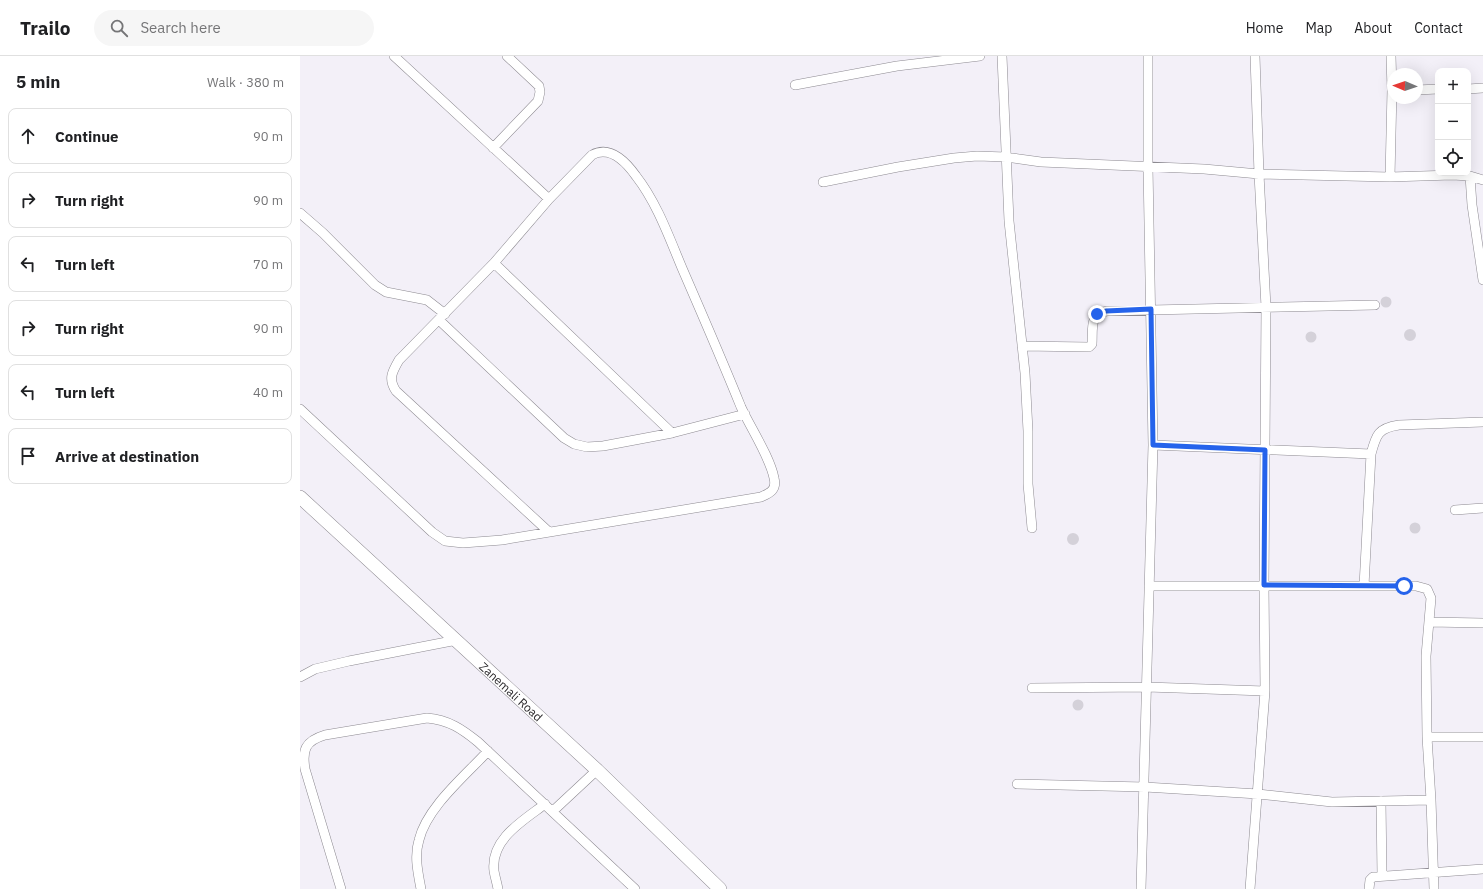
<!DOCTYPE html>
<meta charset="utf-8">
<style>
:root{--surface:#fff;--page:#f6f6f6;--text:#202124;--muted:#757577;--line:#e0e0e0}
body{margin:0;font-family:"IBM Plex Sans",sans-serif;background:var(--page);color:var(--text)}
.controls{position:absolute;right:12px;top:12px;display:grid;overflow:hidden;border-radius:8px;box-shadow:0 4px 16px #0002}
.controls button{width:36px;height:36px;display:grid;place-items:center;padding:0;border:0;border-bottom:1px solid var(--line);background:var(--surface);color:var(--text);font:20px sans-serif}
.compass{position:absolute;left:1087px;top:12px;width:36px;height:36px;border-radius:50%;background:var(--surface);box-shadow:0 4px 16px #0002;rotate:272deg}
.stop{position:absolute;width:12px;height:12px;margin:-9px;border:3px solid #2563eb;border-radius:50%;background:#fff}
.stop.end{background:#2563eb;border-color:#fff;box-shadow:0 1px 4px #0008}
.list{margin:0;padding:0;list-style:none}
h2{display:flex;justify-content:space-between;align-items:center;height:52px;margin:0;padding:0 16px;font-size:17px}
h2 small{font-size:13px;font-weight:400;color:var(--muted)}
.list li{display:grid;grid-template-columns:26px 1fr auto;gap:12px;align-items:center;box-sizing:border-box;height:56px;margin:0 8px 8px;padding:0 8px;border:1px solid var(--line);border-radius:8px}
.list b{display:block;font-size:15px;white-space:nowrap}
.list em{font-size:13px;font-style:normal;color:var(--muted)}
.icon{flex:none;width:22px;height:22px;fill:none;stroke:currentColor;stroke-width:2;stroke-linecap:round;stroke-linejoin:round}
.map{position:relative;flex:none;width:1183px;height:833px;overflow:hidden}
header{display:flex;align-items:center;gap:24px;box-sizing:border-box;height:56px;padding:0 20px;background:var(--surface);border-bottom:1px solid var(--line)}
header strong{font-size:19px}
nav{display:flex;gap:22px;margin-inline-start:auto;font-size:14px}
.search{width:280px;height:36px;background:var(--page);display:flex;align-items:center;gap:10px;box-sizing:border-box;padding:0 14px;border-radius:22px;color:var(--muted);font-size:15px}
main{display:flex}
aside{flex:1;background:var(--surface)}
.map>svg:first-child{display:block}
.building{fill:#d4d1d9}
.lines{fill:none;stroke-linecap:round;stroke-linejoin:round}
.street-casing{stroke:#8d8a91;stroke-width:10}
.secondary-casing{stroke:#8d8a91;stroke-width:14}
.street{stroke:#fff;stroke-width:9}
.secondary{stroke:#fff;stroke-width:13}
.route{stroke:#2563eb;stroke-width:5}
.labels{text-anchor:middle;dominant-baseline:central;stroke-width:4;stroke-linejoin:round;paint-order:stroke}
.street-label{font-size:12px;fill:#2b292c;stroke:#fff}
</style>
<header>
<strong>Trailo</strong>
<div class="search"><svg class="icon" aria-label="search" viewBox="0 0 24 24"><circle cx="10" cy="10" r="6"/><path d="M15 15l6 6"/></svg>Search here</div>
<nav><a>Home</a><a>Map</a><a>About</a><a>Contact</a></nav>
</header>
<main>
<aside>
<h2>5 min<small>Walk · 380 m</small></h2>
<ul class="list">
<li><svg class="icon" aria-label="ahead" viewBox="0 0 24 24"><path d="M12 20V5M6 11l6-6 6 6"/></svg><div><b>Continue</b></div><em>90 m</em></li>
<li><svg class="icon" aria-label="right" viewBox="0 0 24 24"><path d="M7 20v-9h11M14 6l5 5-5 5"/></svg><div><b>Turn right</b></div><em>90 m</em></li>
<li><svg class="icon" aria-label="left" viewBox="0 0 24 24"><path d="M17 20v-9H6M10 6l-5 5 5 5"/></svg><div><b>Turn left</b></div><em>70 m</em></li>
<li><svg class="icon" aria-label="right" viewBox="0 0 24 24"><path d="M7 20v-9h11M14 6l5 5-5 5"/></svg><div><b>Turn right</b></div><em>90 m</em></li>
<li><svg class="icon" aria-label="left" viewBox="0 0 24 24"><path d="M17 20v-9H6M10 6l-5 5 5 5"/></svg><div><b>Turn left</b></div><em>40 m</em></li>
<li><svg class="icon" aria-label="arrive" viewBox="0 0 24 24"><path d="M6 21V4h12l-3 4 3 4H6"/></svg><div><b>Arrive at destination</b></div></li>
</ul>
</aside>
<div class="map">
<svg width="1183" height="833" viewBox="0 0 1183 833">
<rect width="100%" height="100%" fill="#f3f0f8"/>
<!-- building -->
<path class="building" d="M1080.5 246a5.5 5.5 0 1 1 11 0a5.5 5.5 0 1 1-11 0Z
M1104 279a6 6 0 1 1 12 0a6 6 0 1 1-12 0Z
M1005.5 281a5.5 5.5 0 1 1 11 0a5.5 5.5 0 1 1-11 0Z
M1109.5 472a5.5 5.5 0 1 1 11 0a5.5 5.5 0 1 1-11 0Z
M767 483a6 6 0 1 1 12 0a6 6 0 1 1-12 0Z
M772.5 649a5.5 5.5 0 1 1 11 0a5.5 5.5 0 1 1-11 0Z"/>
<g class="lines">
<!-- street casing -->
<g class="street-casing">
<path id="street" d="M94,0l155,143
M702,0l7,165 16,152 3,58v53l4,44
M495,29l102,-19 83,-10
M1168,33l15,-1
M1117,34l21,-1
M193,92l45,-47 2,-9 -1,-6 -32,-30
M1170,120l2,29 11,75
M1090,121l2,-87 -1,-34
M523,126l75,-15 56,-9 23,-2 29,1 35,5 163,7 55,5 131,3 62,-2 18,1 13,4
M0,157l23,20 52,52 11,7 41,8 18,14
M194,207l178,170
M139,264l125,118 10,6 13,3 16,-1 69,-13 73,-19
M722,290l67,1 3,-3c1,-15 -3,-30 15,-33l268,-6
M0,353l132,123 13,9 18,2 39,-3 259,-43c9,-4 16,-7 13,-19 -4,-21 -24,-51 -33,-71 -19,-47 -39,-93 -59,-139 -13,-31 -25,-65 -46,-92 -10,-14 -26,-31 -44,-21l-43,44 -55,64 -95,97c-7,12 -11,19 -3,31l153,141
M853,389l218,9
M1155,454l28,-2
M849,530h267l11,3 4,9 -5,58 1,81 4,63 3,89
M1064,530l7,-132c5,-19 7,-26 28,-29l84,-3
M1129,566l54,1
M0,621l15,-8 34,-8 108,-21
M732,632l115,-1 118,4
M1127,681h56
M717,728l128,3 113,7 74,8 99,-2
M1081,745l1,75
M253,755l44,-41
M41,833l-36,-120c-3,-19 0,-28 20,-34l102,-17c22,2 35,11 51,24l157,147
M121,833c-3,-16 -7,-33 -2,-49 8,-33 47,-65 69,-89
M198,833c-1,-6 -3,-12 -4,-18 -4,-32 30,-51 51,-67
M841,833l12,-444 -5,-278v-111
M950,833l15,-198 -1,-106 2,-278 -7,-133 -4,-118
M1069,833l1,-9 3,-3 110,-8"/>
</g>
<!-- secondary casing -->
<g class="secondary-casing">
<g id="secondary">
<path id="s1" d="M0,441l297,273 123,119"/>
</g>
</g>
<!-- street -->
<use href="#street" class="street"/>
<!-- secondary -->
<use href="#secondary" class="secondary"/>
</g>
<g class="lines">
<!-- route -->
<path class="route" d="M797,258l9,-3 45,-2 2,136 112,5 -1,135 140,1"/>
</g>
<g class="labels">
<!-- street labels -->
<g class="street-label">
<text stroke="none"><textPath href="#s1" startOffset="287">Zanemali Road</textPath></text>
</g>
</g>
</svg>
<div class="controls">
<button>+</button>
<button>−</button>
<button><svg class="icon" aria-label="locate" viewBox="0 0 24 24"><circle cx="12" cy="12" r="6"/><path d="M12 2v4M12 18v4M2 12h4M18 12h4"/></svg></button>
</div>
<svg class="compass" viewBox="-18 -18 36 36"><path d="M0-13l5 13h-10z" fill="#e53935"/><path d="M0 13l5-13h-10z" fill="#757577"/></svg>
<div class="stop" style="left:1104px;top:530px"></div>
<div class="stop end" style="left:797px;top:258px"></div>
</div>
</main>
